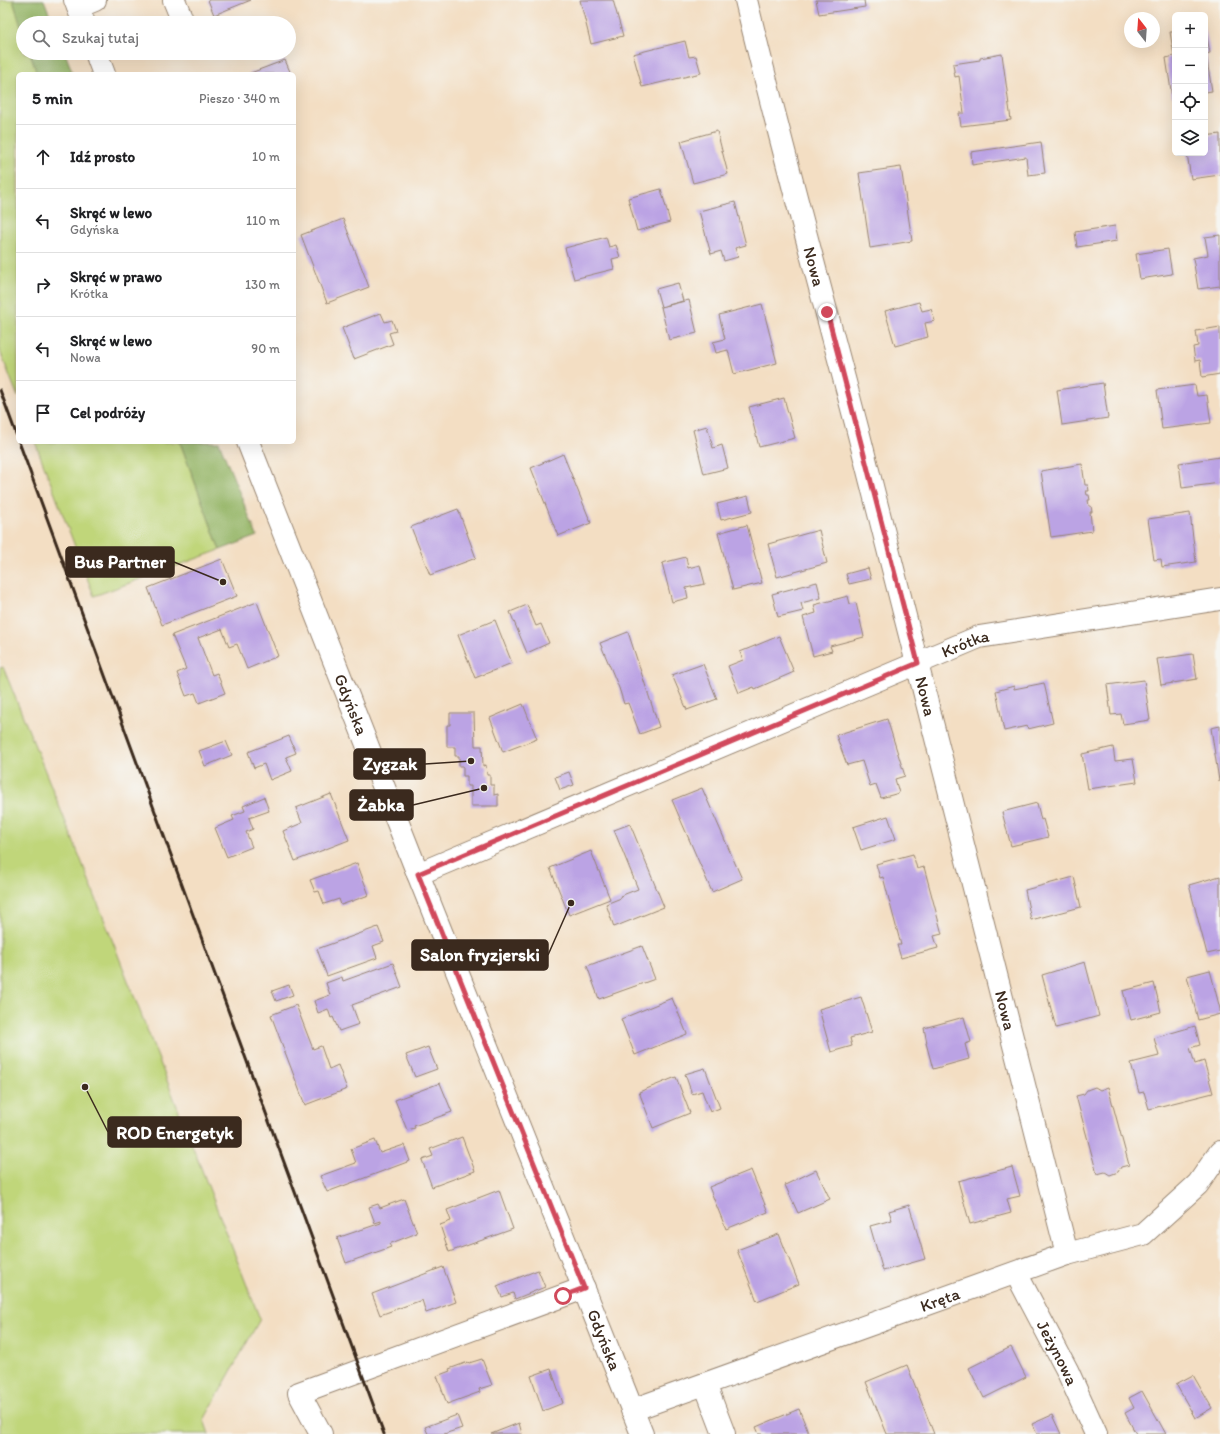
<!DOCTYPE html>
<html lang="pl">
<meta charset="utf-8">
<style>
:root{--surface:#fff;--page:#f2f2f2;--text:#202124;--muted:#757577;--line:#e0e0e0}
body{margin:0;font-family:Itim,sans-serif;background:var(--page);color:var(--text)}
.controls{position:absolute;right:12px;top:12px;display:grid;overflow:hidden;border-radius:6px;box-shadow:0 4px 16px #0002}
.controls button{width:36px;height:36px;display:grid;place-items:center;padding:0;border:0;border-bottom:1px solid var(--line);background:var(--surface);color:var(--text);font:20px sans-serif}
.compass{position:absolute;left:1124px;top:12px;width:36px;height:36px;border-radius:50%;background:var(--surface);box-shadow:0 4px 16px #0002;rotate:343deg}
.stop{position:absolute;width:12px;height:12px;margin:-9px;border:3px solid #d1495b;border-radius:50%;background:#fff}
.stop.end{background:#d1495b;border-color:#fff;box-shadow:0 1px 4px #0008}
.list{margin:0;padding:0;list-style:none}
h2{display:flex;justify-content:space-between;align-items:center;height:52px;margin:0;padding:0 16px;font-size:17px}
h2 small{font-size:13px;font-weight:400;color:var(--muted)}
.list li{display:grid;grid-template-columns:26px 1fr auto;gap:12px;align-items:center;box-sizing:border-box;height:64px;padding:0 16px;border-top:1px solid var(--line)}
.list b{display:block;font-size:15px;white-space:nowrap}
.list p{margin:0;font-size:13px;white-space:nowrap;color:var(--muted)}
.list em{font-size:13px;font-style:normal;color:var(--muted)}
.icon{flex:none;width:22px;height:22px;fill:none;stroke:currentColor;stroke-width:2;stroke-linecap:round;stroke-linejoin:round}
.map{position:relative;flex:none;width:1220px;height:1434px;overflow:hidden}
.search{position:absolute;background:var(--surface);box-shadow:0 4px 16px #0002;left:16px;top:16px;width:280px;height:44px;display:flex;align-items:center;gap:10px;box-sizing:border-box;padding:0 14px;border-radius:22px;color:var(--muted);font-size:15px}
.panel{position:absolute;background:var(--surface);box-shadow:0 4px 16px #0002;left:16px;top:72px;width:280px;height:372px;border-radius:6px}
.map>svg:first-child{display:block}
.green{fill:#c0d67a;stroke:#7e804c}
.forest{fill:#98b76a;stroke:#6a7044}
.building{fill:#bba3e4}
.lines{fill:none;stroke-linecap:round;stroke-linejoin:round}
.minor-casing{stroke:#978470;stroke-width:24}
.major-casing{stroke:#978470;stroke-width:24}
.minor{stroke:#fff;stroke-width:22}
.major{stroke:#fff;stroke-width:22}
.rail{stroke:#3b2a1e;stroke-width:3}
.route{stroke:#d1495b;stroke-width:5}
.labels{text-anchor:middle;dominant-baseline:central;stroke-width:3;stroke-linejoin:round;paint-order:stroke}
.street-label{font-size:17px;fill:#3b2a1e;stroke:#f6f6f2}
.leader{fill:none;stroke:#3b2a1e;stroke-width:1.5}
.callout-dot{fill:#3b2a1e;stroke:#f6f6f2;stroke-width:1.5}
.callout{fill:#3b2a1e;stroke:#3b2a1e;stroke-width:1.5}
.callout-label{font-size:18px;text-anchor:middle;font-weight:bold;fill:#fff}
</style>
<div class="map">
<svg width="1220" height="1434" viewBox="0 0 1220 1434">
<rect width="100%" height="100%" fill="#f6f6f2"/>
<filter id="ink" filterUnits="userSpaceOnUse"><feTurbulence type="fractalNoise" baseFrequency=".025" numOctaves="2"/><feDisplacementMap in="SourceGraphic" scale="8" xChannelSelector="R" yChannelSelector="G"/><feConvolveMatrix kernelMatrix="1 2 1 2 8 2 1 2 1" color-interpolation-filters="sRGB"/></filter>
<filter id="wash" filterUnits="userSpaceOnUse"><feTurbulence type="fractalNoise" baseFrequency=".012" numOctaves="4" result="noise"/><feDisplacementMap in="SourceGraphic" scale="16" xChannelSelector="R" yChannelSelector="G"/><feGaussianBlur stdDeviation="0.9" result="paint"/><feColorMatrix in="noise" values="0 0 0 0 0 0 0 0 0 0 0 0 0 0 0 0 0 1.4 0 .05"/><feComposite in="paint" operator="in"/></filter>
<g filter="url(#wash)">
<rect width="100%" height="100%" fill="#f3dec3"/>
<!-- green -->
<path class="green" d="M0,0h13l10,33v20h7l7,21h-19v323l-18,-46z
M35,442h145l40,108 -126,46z
M3,667l76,188 181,464 -56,101 5,14h-209v-766z"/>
<!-- forest -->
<path class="forest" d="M13,0h31l9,23h-30v10z
M30,53h35l8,21h-36z
M180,442h39l38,94 -37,14z"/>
<g id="blocks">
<!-- building -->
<path class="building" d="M208,0h43l-37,15z
M580,0h33l10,36 -32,8z
M816,0h48l1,7 -46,7z
M1205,27l5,26 -4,1 6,37 -7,1z
M1170,32h5v64l-3,1 -6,-39 8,-2z
M685,41l4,16 7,-1 5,17 -59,14 -9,-33z
M1002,54l9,66 -50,6 -2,-13h5l-5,-37 -4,1 -2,-13 27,-4v-2z
M285,60l6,14h-43z
M717,131l11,43 -35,9 -12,-42z
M1220,134v41l-29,4 -4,-26h18v-17z
M1041,142l4,31 -17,2 -2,-18 -54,8 -1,-13z
M901,167l11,74 -42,7 -11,-75z
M661,189l9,33 -33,9 -9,-33z
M735,202l11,43 -11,3 3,9 -14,4 -3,-10 -10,3 -12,-43z
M343,219l26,68 -42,16 -26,-68z
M1115,226l2,15 -40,6 -2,-15z
M1220,235v51l-22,3 -5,-31 15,-3 -3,-18z
M606,237l3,10 7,-2 4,12 -8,2 2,10 -40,10 -9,-31z
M1168,249l4,25 -32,5 -4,-25z
M678,283l5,18 -22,6 -5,-18z
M689,300l8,33 -28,7 -8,-33z
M919,302l3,9 9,-2 4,12 -10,2 3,14 -33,9 -10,-35z
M762,304l15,59 -43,11 -6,-24 -12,3 -3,-11 12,-3 -6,-24z
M381,313l4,9 7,-2 4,11 -7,2 4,11 -39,15 -12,-31z
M1220,327v47l-18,3 -2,-17 -5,1 -2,-14 5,-1 -2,-15z
M1103,383l5,35 -46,7 -5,-35z
M1195,385l2,11 10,-1 4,28 -49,6 -5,-39z
M784,398l11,40 -36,9 -10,-40z
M707,426l6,22 9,-3 6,23 -24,6 -11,-44z
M563,454l28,69 -33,13 -27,-68z
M1220,457v26l-38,5 -3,-25z
M1082,464l3,21h3l1,6h-3l1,4h2l1,5h-2l1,6h2l1,6h-2l2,19 -41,6 -10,-66z
M748,496l4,16 -31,8 -4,-16z
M458,509l18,49 -46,17 -19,-48z
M1190,513l6,49 -34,5 -1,-8 -7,1 -6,-41z
M747,525l15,58 -29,7 -15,-57z
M819,530l8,33 -50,14 -9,-33z
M686,557l2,11 12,-3 5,19 -19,4 2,10 -16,4 -10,-39z
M222,559l15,37 -75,29 -14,-37z
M868,568l3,11 -22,5 -3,-10z
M817,582l4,16 -20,5 2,8 -25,6 -6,-23z
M848,596l2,8 6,-1 8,34 -34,9 2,5 -19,5 -10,-39 13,-4 -2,-8z
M257,602l21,54 -31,13 -10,-25 -8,3 -7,-18 -24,9 14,37 5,-2 8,20 -26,10 -4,-10 -9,3 -9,-23 9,-4 -14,-34z
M527,605l9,21 5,-2 8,19 -22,10 -17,-41z
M495,620l17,43 -37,15 -17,-43z
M628,632l31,95 -19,7 -12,-31 -4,1 -5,-16 -19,-45z
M779,636l15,36 -39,17 -1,-2 -15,6 -11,-27 15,-6 -3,-8z
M1193,654l4,25 -36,6 -4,-26z
M703,664l14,35 -30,11 -15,-35z
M1144,680l6,40 -27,4 -2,-10 -10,1 -4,-30z
M1044,683l9,40 -25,6 -1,-3 -23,5 -8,-40 18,-5v3z
M523,704l14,35 -34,13 -13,-34z
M450,713h24l1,33h7l1,20 3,-1 1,10h3v10h4v10l4,-1v12h-27v-20h-4v-10h-4v-10h-4v-10h-4v-9h-8v-22h3z
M887,719l18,57 -10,3 4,14 -18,5 -5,-14 -6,2 -8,-25 -15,4 -11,-30z
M1220,726v55h-1l-8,-53z
M289,736l7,17 -10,4 6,14 -22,9 -6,-16 -10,4 -6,-16z
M226,741l6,14 -27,11 -6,-15z
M1113,747l2,14 18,-2 4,23 -49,7 -6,-35z
M569,772l5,13 -14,5 -5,-13z
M702,788l40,91 -30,13 -40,-92z
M331,794l18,46 -54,21 -12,-30 19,-8 -6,-15z
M264,797l5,14 -20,7 4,11 -7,3 6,15 -25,10 -12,-29 19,-8 -2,-4 13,-5 -2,-5z
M1037,803l4,17 2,-1 5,18 -37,9 -9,-34z
M888,816l8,23 -35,11 -8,-23z
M630,824l34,83 -50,20 -8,-23 15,-6 -1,-2 18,-7 -24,-59z
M591,851l19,48 -41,16 -19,-47z
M913,854l4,15 7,-2 18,67 -8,2 4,12 -37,10 -4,-13h4l-18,-68 -3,1 -4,-14z
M357,863l12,32 -28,10 -2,-6 -15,5 -5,-13 -4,1 -5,-12z
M1220,876v75l-13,3 -18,-69z
M1074,877l7,30 -50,13 -6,-30z
M378,927l6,15 -11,4 4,12 -50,18 -10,-27z
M642,946l13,33 -56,20 -12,-33z
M1085,962l14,54 -43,12 -14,-53z
M393,963l9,24 -50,18 7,19 -20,7 -6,-14 -2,1 -3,-9 -10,4 -4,-12 16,-6 -4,-12 16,-6 1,4z
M1210,970l10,39v5l-22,6 -11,-44z
M1154,983l7,29 -30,8 -8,-29z
M289,985l4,10 -17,6 -4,-10z
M861,997l11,35 -22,6 2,8 -21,6 -12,-43z
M672,998l15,36 -52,21 -14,-36z
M296,1005l17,44 8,-3 8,23 9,-4 9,24 -42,16 -34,-90z
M964,1017l7,25 -6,2 4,15 -36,10 -7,-26h1l-3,-15z
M1195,1026l5,19 -10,3 5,16 9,-3 9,32 -64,16 -5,-17 -5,1 -8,-30 28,-7 -5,-18z
M428,1047l9,22 -22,8 -9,-22z
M705,1068l15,40 -10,4 -8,-21 -10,3 -7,-20z
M676,1077l14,36 -37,15 -14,-36z
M440,1083l12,29 -38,14 1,2 -8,2 -12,-30z
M1095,1087l5,3 8,-3 21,78 -8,2 -3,5 -8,3 -5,-3 -8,2 -21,-78 8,-2 3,-4z
M462,1137l13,34 -43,16 -10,-27 11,-4 -3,-7z
M375,1140l5,13 24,-8 6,16 -83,31 -7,-16 36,-13 -5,-14z
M1012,1167l8,29 -13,3 4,14 -41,11 -12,-43z
M751,1170l17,42 -42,17 -17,-42z
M816,1170l14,29 -32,14 -13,-28z
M499,1190l14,39 -64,23 -9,-27 11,-4 -4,-11z
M404,1199l13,34 -28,11 2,3 -45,16 -9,-25 44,-15v-2l-6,2 -6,-16 9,-3 2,4z
M909,1205l16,54 -42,12 -13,-45 22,-6 -3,-9z
M779,1234l20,50 -42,17 -20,-51z
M443,1267l13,35 -30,11 -4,-13 -42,15 -8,-21z
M538,1270l7,17 -30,12 -2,-6 -11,4 -5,-11z
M1011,1347l15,30 -42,21 -15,-30z
M482,1359l10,26 -13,4 1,3 -33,12 -10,-28 13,-5 -1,-2 19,-7 1,1z
M907,1365l27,69h-47l-21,-52z
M551,1369l12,34 -20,8 -12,-35z
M1193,1375l19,33 -17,10 -19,-34z
M1142,1391l24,43h-30l-11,-21 9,-5 -5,-10z
M799,1409l10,25h-50l-3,-7z
M457,1415l5,13 -18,6h-16l-3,-7z
M1052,1415l9,19h-24l-5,-10z
M519,1423l3,11h-31z"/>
</g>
</g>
<g filter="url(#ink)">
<use href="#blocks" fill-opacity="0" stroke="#978470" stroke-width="1"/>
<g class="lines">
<!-- minor casing -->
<g class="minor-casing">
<g id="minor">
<path d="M174,0l7,17"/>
<path id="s1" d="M746,0c35,146 75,290 113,435 70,273 139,546 208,819"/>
<path d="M78,7l17,-7"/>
<path id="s2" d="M418,874l561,-237 241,-38"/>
<path id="s3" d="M1016,1273l51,97 29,64"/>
<path d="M705,1384l19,50"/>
<path id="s4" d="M632,1410l435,-156 76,-20 55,-50 22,-32"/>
<path d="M321,1434l-22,-41 285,-105"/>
</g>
</g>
<!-- major casing -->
<g class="major-casing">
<g id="major">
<path d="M75,0l9,23"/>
<path d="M96,53l8,21"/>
<path id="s5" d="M248,442l170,432 224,560"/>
</g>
</g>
<!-- minor -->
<use href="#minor" class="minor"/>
<!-- major -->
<use href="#major" class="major"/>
<!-- rail -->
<path class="rail" d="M0,390l18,49
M19,442l365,992"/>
</g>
</g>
<g class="lines" filter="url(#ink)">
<!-- route -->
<path class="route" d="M563,1296l21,-8 -166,-414 500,-211 -91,-351"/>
</g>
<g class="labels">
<!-- street labels -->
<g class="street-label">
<text stroke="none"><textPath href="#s1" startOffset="275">Nowa</textPath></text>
<text stroke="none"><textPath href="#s2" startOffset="594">Krótka</textPath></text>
<text stroke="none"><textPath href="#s1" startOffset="719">Nowa</textPath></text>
<text stroke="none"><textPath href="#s5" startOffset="282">Gdyńska</textPath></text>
<text stroke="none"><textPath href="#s1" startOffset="1043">Nowa</textPath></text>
<text stroke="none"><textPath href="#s4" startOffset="327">Kręta</textPath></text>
<text stroke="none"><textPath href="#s5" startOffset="966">Gdyńska</textPath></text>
<text stroke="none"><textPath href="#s3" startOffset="90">Jeżynowa</textPath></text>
</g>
</g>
<!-- callouts -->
<path class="leader" d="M223 582L174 562M471 761L425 764M484 788L413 805M571 903L548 955M85 1087L108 1132"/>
<g class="callout-dot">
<circle cx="223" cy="582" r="4"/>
<circle cx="471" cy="761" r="4"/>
<circle cx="484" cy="788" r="4"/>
<circle cx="571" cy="903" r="4"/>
<circle cx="85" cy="1087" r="4"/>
</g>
<g class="callout">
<rect x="66" y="547" width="108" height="30" rx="4"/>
<rect x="354" y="749" width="71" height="30" rx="4"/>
<rect x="350" y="790" width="63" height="30" rx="4"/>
<rect x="412" y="940" width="136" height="30" rx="4"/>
<rect x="108" y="1117" width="133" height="30" rx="4"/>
</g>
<g class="callout-label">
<text x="120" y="568">Bus Partner</text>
<text x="390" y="770">Zygzak</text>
<text x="381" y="811">Żabka</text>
<text x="480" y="961">Salon fryzjerski</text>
<text x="175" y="1139">ROD Energetyk</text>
</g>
</svg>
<div class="controls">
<button>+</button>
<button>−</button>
<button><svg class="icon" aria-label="locate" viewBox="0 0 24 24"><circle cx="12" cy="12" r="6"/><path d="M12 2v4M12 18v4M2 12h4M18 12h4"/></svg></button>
<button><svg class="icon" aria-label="layers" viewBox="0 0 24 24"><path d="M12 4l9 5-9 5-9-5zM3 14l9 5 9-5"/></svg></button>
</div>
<svg class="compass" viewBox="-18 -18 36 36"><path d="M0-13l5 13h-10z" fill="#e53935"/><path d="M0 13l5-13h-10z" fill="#757577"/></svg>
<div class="stop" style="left:563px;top:1296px"></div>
<div class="stop end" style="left:827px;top:312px"></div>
<div class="search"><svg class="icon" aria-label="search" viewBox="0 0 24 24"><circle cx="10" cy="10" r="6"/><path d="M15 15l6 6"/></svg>Szukaj tutaj</div>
<section class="panel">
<h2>5 min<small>Pieszo · 340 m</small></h2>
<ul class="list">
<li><svg class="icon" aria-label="ahead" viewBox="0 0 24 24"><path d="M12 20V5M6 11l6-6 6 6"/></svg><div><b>Idź prosto</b></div><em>10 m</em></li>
<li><svg class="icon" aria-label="left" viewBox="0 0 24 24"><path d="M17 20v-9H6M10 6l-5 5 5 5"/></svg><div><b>Skręć w lewo</b><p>Gdyńska</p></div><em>110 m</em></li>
<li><svg class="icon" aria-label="right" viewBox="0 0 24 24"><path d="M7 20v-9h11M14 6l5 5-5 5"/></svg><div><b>Skręć w prawo</b><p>Krótka</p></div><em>130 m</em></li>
<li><svg class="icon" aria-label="left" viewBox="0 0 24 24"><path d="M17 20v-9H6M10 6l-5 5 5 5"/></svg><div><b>Skręć w lewo</b><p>Nowa</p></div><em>90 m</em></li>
<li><svg class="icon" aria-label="arrive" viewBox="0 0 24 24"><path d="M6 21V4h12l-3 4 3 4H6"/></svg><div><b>Cel podróży</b></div></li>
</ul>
</section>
</div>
